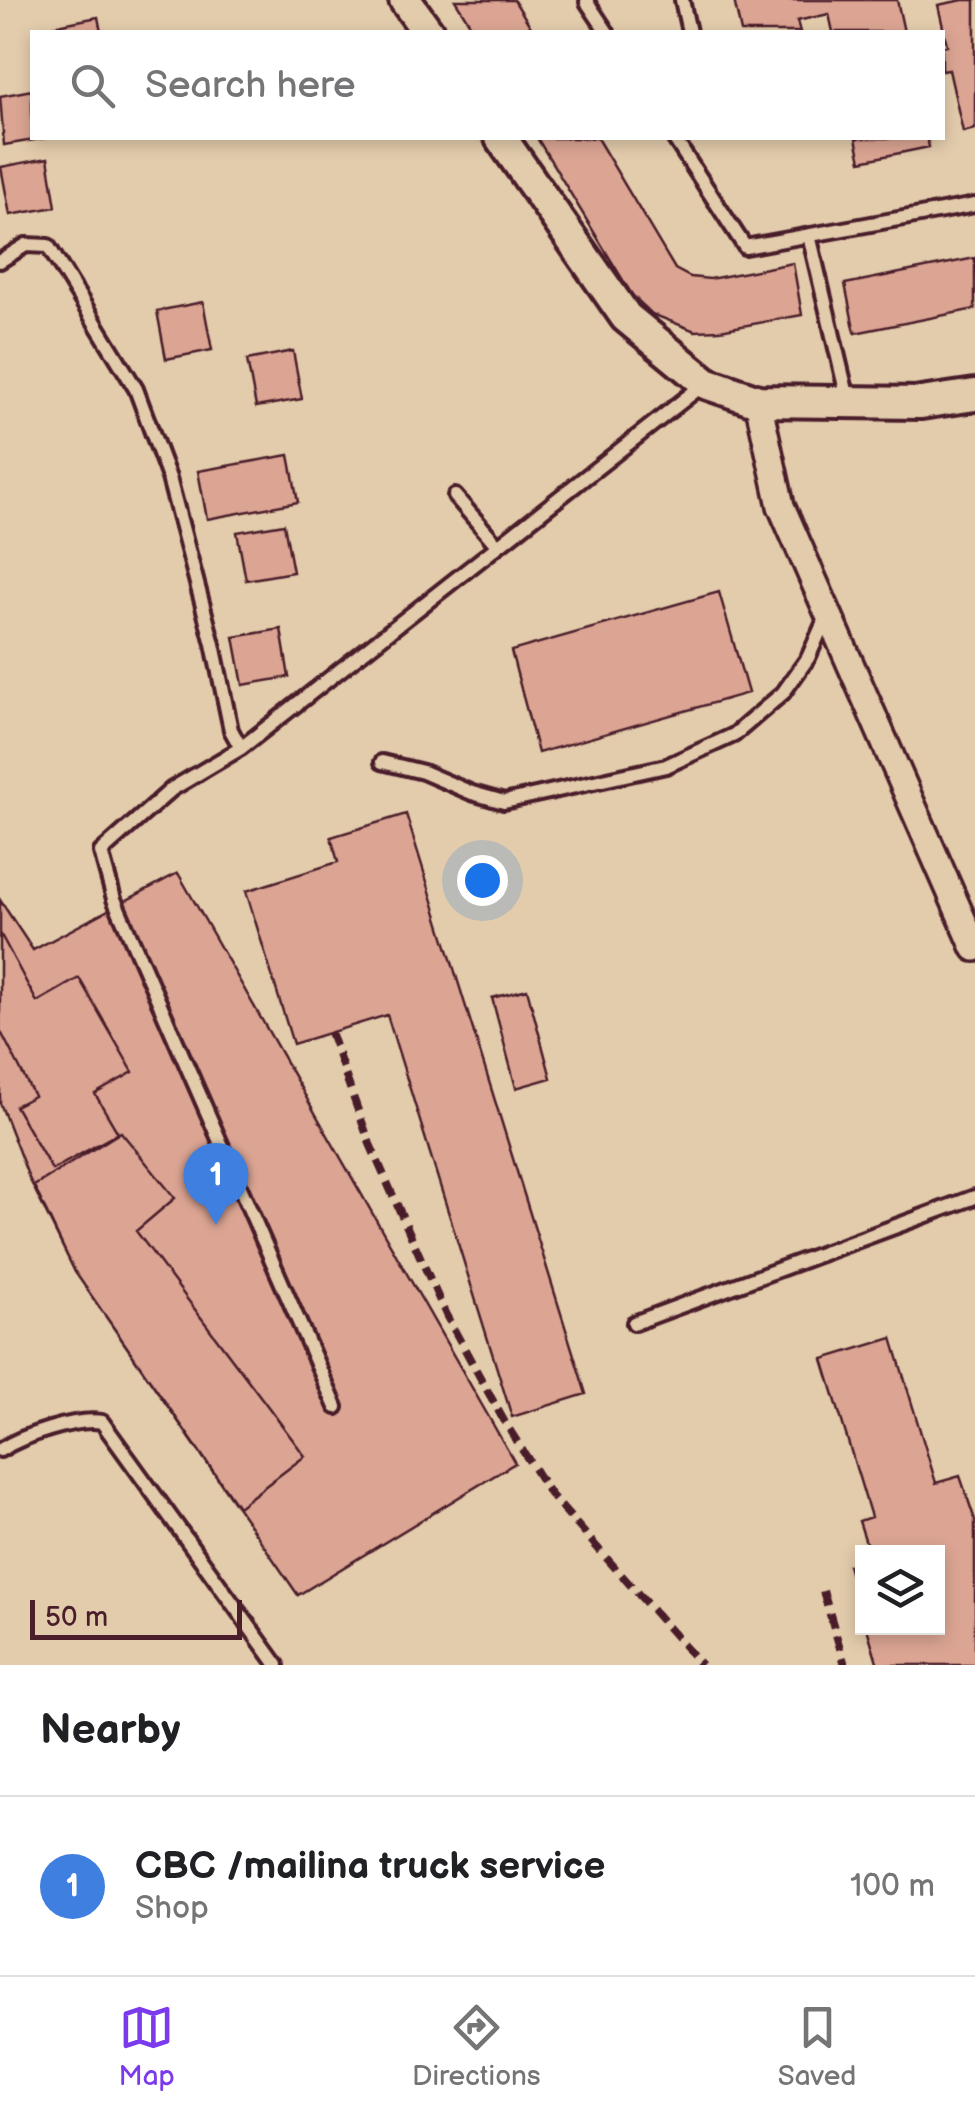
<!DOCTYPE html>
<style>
:root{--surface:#fff;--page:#f2f2f2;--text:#202124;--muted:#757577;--line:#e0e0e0;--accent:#7c3aed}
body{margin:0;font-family:"Balsamiq Sans",sans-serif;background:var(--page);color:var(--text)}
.controls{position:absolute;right:30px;bottom:30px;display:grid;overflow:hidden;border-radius:0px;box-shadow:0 5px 15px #0003}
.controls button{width:90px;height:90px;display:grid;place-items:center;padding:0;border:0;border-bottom:2px solid var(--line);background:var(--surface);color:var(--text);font:50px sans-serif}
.scale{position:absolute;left:30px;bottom:25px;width:212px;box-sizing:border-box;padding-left:10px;border:5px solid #4a1f2b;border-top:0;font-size:28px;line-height:35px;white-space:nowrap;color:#4a1f2b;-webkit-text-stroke:8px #e3ccac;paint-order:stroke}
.you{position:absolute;left:482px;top:880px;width:35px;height:35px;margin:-25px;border:8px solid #fff;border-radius:50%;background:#1a73e8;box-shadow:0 0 0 15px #1a73e833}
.badge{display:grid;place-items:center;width:65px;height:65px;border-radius:50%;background:var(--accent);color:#fff;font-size:32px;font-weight:700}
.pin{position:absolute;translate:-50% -82px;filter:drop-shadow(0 2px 5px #0008)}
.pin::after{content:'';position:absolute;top:52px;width:35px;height:30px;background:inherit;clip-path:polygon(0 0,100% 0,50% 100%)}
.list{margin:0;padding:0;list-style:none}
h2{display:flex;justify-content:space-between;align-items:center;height:130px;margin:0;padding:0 40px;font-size:42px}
h2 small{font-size:32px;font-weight:400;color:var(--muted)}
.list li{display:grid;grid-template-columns:65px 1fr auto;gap:30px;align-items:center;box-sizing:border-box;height:180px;padding:0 40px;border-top:2px solid var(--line)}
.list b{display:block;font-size:38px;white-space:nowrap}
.list p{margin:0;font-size:32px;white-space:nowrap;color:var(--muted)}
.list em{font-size:32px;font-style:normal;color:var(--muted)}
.icon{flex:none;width:55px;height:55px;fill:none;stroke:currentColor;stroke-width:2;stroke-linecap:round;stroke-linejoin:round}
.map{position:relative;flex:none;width:975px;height:1665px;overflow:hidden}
.search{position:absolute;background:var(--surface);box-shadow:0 5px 15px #0003;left:30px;right:30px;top:30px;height:110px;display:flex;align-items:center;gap:25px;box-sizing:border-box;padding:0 35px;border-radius:0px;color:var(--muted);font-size:38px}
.sheet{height:310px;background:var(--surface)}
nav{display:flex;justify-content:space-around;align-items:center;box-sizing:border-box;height:140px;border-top:2px solid var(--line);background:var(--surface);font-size:28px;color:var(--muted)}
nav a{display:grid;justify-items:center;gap:5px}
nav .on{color:var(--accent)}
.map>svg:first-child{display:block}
.building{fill:#dca593;stroke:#4a1f2b;stroke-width:2.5}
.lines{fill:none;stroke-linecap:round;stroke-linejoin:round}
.service-casing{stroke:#4a1f2b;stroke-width:20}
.minor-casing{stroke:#4a1f2b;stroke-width:32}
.tertiary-casing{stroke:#4a1f2b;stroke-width:38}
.service{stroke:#e3ccac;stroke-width:12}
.minor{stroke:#e3ccac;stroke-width:25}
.tertiary{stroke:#e3ccac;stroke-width:30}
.rail{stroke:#4a1f2b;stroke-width:8;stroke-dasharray:15 8;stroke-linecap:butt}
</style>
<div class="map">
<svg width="975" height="1665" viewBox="0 0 975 1665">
<rect width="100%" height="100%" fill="#e3ccac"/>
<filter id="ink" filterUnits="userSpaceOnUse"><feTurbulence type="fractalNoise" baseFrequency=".01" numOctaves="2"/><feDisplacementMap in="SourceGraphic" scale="20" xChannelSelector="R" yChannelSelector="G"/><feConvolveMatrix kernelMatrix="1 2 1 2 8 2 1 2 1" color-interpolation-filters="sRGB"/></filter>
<g filter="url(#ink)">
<!-- building -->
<path class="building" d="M455,0h59l20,32h-59z
M734,0h163l7,32h-71l-4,-18 -32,7 3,11h-59z
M963,0h12v129l-12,3 -14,-62 -7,1v-25l5,-1 -9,-40z
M98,17l3,15h-48l-1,-6z
M32,90v48h14l-42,7 -4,-49z
M537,138h60l78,131 15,8 20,2 83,-16 9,52 -82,15 -25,1 -43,-17 -20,-19z
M856,138h71l2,9 -68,14z
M48,158l8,49 -46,8 -9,-48z
M975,258v51l-120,24 -10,-49z
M203,302l9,48 -46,9 -9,-48z
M293,351l9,48 -46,8 -9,-47z
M289,455l9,47 -91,17 -9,-48z
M284,524l9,48 -47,8 -9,-48z
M719,592l29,101 -210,60 -27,-102z
M281,629l8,48 -46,8 -9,-48z
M406,814l180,580 -74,23 -125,-402 -94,29 -47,-153 92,-29 -7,-25z
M178,873l337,590 -217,132 -223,-323 -46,-94 -29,-75v-203l33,50z
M0,933l37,69 42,-24 54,94 -38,22 23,39 -66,37 -37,-64 19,-10 -34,-66z
M527,989l24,89 -35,10 -24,-90z
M121,1132l54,66 -39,33 169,225 -67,51 -163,-235 -41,-86z
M892,1338l44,145 24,-7 15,44v145h-97l-11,-37h71v-76h-69l-10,-31 12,-4 -48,-158z
M862,1561v52l-14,-48z"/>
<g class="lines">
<!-- service casing -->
<g class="service-casing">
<path id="service" d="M682,0l7,32
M587,2l20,30
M674,138l71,109 230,-42
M809,235l39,164
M0,261l26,-16 22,1 88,143 33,89 44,166 18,86 10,18
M455,496l43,50
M382,762l41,10 49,21 32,9 162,-36 68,-31 49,-42 25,-35 19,-43
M634,1323l341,-126
M336,1407l-222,-508 -13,-47 71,-63 69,-41 463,-364
M0,1450c22,-14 77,-33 102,-28l175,243"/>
</g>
<!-- minor casing -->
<g class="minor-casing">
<path id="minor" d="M758,401l23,105 194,442"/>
</g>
<!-- tertiary casing -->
<g class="tertiary-casing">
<path id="tertiary" d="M405,0l23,32
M501,138l125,179 80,66 52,18 163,2 54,-8"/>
</g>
<!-- service -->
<use href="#service" class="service"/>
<!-- minor -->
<use href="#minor" class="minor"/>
<!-- tertiary -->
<use href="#tertiary" class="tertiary"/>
<!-- rail -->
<path class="rail" d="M330,1032l40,112 76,171 58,106 46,73 151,171
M823,1591l22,74"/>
</g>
</g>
</svg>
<div class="controls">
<button><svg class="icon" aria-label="layers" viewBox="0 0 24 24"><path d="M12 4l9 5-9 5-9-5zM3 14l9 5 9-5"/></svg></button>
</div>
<div class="scale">50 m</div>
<div class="you"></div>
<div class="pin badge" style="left:216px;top:1225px;background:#3f7fe0">1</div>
<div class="search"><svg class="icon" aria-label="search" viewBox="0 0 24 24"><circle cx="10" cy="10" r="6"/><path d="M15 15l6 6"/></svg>Search here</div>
</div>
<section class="sheet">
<h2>Nearby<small></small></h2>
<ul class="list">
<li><span class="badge" style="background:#3f7fe0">1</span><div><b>CBC /mailina truck service</b><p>Shop</p></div><em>100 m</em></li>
</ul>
</section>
<nav>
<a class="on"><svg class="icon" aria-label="map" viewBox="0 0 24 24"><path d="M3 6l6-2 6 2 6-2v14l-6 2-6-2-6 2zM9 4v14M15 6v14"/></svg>Map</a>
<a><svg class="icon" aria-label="directions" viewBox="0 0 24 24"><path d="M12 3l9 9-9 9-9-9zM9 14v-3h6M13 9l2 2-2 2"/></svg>Directions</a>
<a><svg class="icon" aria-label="saved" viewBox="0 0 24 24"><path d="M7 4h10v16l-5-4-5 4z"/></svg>Saved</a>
</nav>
